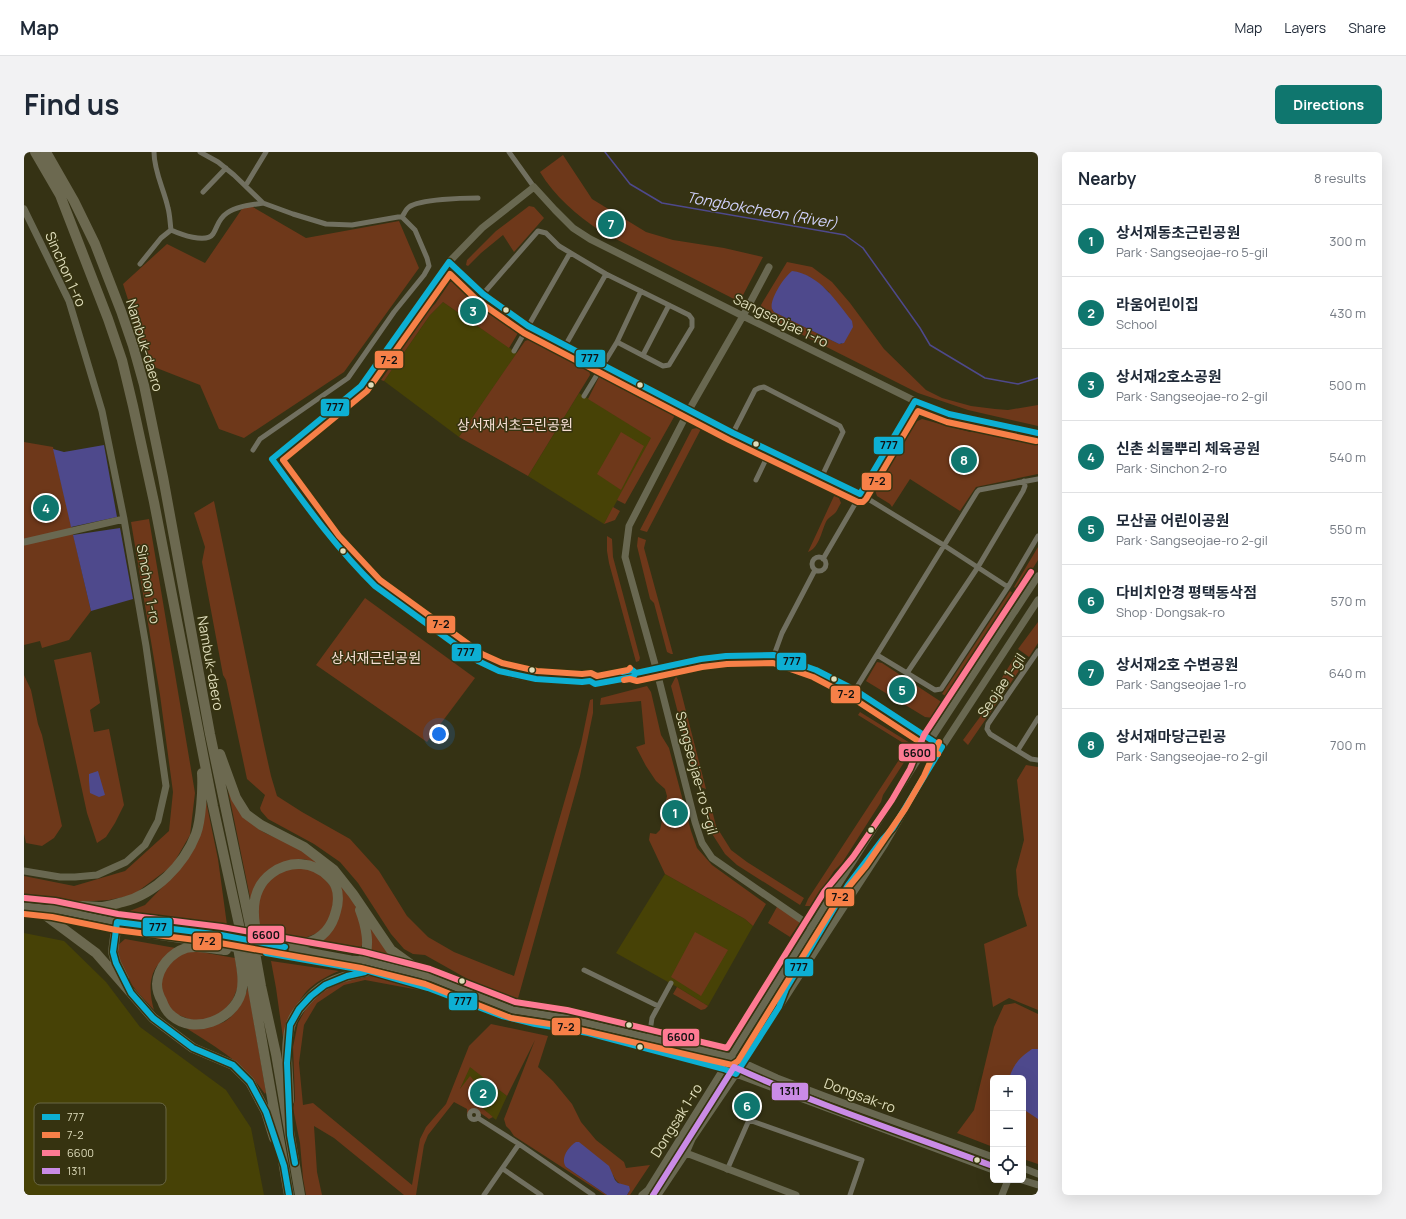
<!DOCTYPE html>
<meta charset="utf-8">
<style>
:root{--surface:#fff;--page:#f2f2f3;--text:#1f2937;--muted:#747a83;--line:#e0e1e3;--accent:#0f766e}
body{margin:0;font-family:Manrope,"Noto Sans KR",sans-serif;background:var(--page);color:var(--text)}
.controls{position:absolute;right:12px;bottom:12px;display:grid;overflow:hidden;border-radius:6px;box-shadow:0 4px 16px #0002}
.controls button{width:36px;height:36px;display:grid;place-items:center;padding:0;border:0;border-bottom:1px solid var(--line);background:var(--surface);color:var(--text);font:20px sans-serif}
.you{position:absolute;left:415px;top:582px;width:14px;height:14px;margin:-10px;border:3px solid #fff;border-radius:50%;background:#1a73e8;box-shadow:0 0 0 6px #1a73e833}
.badge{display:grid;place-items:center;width:26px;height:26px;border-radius:50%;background:var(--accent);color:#fff;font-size:13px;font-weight:700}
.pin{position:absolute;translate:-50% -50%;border:2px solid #fff;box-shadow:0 1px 4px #0006}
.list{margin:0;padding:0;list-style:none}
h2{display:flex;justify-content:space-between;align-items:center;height:52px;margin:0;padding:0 16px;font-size:17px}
h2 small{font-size:13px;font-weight:400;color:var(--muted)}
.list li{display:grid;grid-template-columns:26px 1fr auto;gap:12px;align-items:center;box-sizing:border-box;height:72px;padding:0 16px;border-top:1px solid var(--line)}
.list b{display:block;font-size:15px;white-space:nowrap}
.list p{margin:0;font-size:13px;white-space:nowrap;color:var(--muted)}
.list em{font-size:13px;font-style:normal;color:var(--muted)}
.icon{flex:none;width:22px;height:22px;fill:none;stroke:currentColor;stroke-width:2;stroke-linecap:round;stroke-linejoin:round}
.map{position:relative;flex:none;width:1014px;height:1043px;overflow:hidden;border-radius:6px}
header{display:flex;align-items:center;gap:24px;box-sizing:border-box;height:56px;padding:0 20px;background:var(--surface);border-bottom:1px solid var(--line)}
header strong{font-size:19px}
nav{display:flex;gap:22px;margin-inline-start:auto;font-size:14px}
.intro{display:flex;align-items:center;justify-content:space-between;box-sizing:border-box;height:96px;padding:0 24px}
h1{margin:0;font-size:28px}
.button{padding:10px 18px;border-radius:6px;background:var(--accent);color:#fff;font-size:14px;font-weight:700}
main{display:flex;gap:24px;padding:0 24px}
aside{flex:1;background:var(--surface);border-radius:6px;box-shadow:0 4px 16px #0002}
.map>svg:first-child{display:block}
.built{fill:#474206}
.green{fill:#6e381a;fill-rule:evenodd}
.water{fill:#4e498c}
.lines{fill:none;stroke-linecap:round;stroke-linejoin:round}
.stream{stroke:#4e498c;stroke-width:1.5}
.street{stroke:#717060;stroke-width:5}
.secondary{stroke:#696851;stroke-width:7}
.highway{stroke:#6c6950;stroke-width:10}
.secondary-bridge{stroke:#696851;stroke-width:7}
.bus-1-casing{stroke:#363310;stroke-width:9}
.bus-2-casing{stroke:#363310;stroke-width:9}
.bus-3-casing{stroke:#363310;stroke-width:9}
.bus-4-casing{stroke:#363310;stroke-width:9}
.bus-1{stroke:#0dafd3;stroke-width:6}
.bus-2{stroke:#f78048;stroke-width:6}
.bus-3{stroke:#fe7a93;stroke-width:6}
.bus-4{stroke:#ca8be6;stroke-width:6}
.bus-dot{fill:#dfddbc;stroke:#363310;stroke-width:1.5}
.labels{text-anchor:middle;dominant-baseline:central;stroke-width:3;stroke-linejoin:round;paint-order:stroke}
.street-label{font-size:14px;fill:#dfddbc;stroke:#363310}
.park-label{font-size:14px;fill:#f6ded3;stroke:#363310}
.water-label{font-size:15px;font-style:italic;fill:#d1d2fe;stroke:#363310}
.key{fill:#363310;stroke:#696644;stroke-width:1}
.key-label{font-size:11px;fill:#dfddbc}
.line-badge{stroke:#363310;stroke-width:1.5}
.pale-badge-label{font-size:11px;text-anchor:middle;font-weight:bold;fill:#111}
</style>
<header>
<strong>Map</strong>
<nav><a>Map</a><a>Layers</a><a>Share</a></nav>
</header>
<div class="intro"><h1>Find us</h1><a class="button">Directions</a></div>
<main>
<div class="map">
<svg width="1014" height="1043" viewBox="0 0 1014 1043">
<rect width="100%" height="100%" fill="#353214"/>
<!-- built -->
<path class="built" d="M419,150l74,51 -58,84 -75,-56 46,-66z
M555,241l73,45 -48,86 -76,-48z
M641,722l80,45 8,7 -45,80 -31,-19 -61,-34z
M0,781l40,8 42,41 34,45 86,63 25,38 13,67h-240z
M446,914l37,30 -11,24 -36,-31z"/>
<!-- green -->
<path class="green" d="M539,3l29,44 54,33 27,8 51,8 39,9 -21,40 -8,2 -134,-68c-23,-16 -46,-35 -60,-59z
M222,51l60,35 93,-17 20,47 -75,104 -100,66 -25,-9 -19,-44 -51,-20 -26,-81 44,-40 38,19z
M505,54l5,1 10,11 -30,34 -11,-17 -22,18 -13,13 -2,-1 1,-5 29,-29z
M763,110l25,5 20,15 18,21 34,46 42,41 16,8 29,8 24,3 13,1 30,-5v21l-70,-16 -50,-17 -155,-78 -2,-10zM772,120l14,5 19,15 13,52h-3l-65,-32 -2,-3z
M430,129l47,38 17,10v4l-9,15 -66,-46 -13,13 -46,66 -3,-1 9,-13 2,-8 35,-48 8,-7 15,-22z
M507,187l58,30 1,6 -62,101 -69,-39 66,-96z
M575,225h6l68,33 1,7 -49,87 -8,-4 34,-62 -63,-39z
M898,267l48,13h11l57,13v29l-62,13 -16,24 -50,-32 -18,28 -2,-3 -13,-8 -3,-9 35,-62z
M678,275l-55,105 -7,-2 52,-101z
M597,280l23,14 -23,44 -24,-16z
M0,290l29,5 38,164 -22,29 -27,8 -2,-7 -16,4z
M810,344l5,2 2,5c-2,3 -3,6 -5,9 -2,3 -7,5 -9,8 -6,11 -7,27 -19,32z
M190,349l49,239 8,36 6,20 25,16 48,27 29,32 28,45 21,21 26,15 60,24 67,-232 9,-44 3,-1v14l-13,63 -63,226 -21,-7 -71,-40 -12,-1 -9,-5 -13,-15 -33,-51 -18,-21 -26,-18 -46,-25 -7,-8 -1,-3 5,-13 -18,-16 -21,-99 -3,-5 -21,-113 3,-15 -11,-34z
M589,355l7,4 -5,9 -11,4z
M125,367l46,274 -5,42 -18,31 -39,29 -24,5 -43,3 -42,-5v-22l50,10 51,-15 44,-40 4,-39 -13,-97 -29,-173z
M583,384l5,3 1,18 27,101 -1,3 -3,1 -27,-99 -2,-12z
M614,385l8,3 -2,8 29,106h-2l-4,-2 -13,-49 -4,-4 -13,-53z
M1014,395v13l-19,31 -5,-4z
M986,439l7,5 -58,87 -6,3 -7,10 -4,-2z
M341,446l110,80 -48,64 -111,-77z
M1014,470v21l-9,14 -11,-8z
M67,500l9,51 -10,7 4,22 15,-3 15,76 -9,18 -9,14 -9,6 -10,-30 -33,-153z
M992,503l9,7 -57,83 -5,-5 28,-38 9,-21z
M853,510l5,1 61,40 -10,15 -8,-1 -59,-36z
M0,523l7,15 7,34 4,11 20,91 -8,12 -12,8 -16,-3 -2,-9z
M652,524l2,4 28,109 -9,-3 -26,-100z
M623,534l4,6 10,43 8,13 22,83 6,17 15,17 54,39 -13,22 -8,-7 -80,-45 -16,-34 1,-7 6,1 4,-4 7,-34 -2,-7 -9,-8 -10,-15 -10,-19 9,-3 -4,-43 -41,4 1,-7z
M836,560l50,31 2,7 -29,45 -2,7 -39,61 -8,8 -22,35h-7l3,-7 100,-153 -50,-31z
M1002,613l12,2v243l-29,-12 -16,9 -9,-63 43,-18 -9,-31 -2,-25 8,-30 -7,-60z
M204,638c7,16 17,30 32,40 6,4 13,6 19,9 8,3 15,7 22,11 9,6 19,12 27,19 18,16 48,61 30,83l-51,-7c5,-2 10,-4 14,-7 30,-20 26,-59 -6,-74 -3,-1 -6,-3 -8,-4 -10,-2 -22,3 -30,7 -17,9 -21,16 -26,35z
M182,649l12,58 9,66 -9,-1 -10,2 -41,-8 -45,-4 23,-9 34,-35z
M687,654l5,20 15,24 16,12 57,36 -4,7 -63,-40 -12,-11 -16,-25 -4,-17z
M277,714l19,6 14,19 -2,26 -12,15 -18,7 -40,-6c-2,-5 -4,-10 -5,-16 -3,-18 11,-42 29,-48 4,-2 11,-2 15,-3z
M754,753l23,16 -11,16 -22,-14z
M344,771l35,42 -27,-7 -6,-6z
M671,780l33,18 -27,46 -30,-19z
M101,787l56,10c-7,5 -18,10 -24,17 -9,12 -7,30 -3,44l-15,-16 -16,-20 -6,-28z
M171,799l40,7 4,26 -6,15 -13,17 -23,6 -24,-9 -12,-20 1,-19 3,-6 18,-16z
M247,809l68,10c-41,17 -44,35 -55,74l-8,-57z
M351,823l44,12v3l-54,-10 -21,5 -27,18 -13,22 -5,38 4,42 10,-2 99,82 8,-46 6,-12 20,-23 23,-58 22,-22 57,12 -10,31 15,14 19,23 9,18 15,18 28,22 2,6 24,-3 -20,30h-3l2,-3c-5,-6 -13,-9 -16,-17l-47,-8 41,28h-2l-91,-59 -4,-6 -4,-4 -2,-7 31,-79 -28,56 -37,-29 -10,22 10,-13 9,10 -10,11 24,20 -4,2 -13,-9 -7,1 -2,4v-6l-13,-7 -26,33 -4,10 -8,50h-12l-70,-57 -20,-12 3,46 5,23h-16l-3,-17 -3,-35 -7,-35 2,-9 -2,-52 5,-24 13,-23 23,-16z
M224,835l18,105 -1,2c-22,-33 -53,-49 -85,-70 10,0 29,3 38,0 15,-3 26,-23 30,-37z
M653,835l31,19 -3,3 -4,1 -28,-16z
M991,851l23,11v150l-15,-5v-81h-30v69l-36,-14 17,-23 20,-83 10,-22z"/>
<!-- water -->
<path class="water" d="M768,119c27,3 44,30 60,50l1,6 -9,16 -5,1 -65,-32 -2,-3c-3,-9 12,-32 20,-38z
M80,293l13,72 -46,10 -18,-78 11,3z
M96,376l13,71 -42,12 -18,-76z
M74,619l7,24 -6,2 -9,-4 -1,-12v-7z
M1008,897h6v70l-15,-10v-31h-14c5,-14 10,-20 23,-29z
M552,990h3l30,24 6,14 3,3 11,3 1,4 -3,5h-20l-41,-28c-6,-8 2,-20 10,-25z"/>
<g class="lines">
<!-- stream -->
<path class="stream" d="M581,0l25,32 32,19 183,32 18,13 57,80 10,17 55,33 33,6 20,-6"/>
<!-- street -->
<path class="street" d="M130,0c0,20 10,37 14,56 2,7 2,15 3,22
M176,0l18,10 16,13 29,28 30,11 33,10 26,1 46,-8h4l13,13 12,28 2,8 -5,9 -30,37 -46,66 -88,61 -7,11
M485,0l25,35
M222,33l20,-33
M179,40l23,-24
M378,65c2,-3 4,-8 7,-10 11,-8 55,-9 69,-9
M425,110l34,32 45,32 75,40 130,67 127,61 85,52 63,41
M116,112l21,-26 10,-8c9,4 35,14 42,4 5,-8 5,-15 14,-21 10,-7 24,-8 36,-10
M459,142l55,-63 8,2 13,13 47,28 83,41 3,4v8l-23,38 -6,1 -46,-24
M541,194l41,-72
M490,199l56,-98
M619,203l26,-50
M560,244l33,-54 24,-51
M709,281l22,-43 4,-2 5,-1 76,39 3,6 -21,44
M732,328l14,-29
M788 412a7 7 0 1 1 14 0a7 7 0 1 1-14 0Z
M799,407l92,-158
M1014,499l-50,73 -1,5 3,5 41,25 7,1
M750,503l8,-22 33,-63
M853,503l58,35 6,-1 67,-102 30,-51
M883,521l71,-106 45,-76 2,-5 -1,-5
M831,538l122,-198 2,-2 59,-11
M994,598l20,-32
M560,818l74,36
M625,886l3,-20 19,-35
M445.5 963a4.5 4.5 0 1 1 9 0a4.5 4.5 0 1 1-9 0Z
M454,966l41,26
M479,1017l38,26
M703,1018l22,-50 113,40 -12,35
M460,1043l35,-51 74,51"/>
<!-- secondary -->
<path class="secondary" d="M0,57l45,92 33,110 22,108 22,127 20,140 -8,35 -13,24 -19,17 -29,13 -22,2h-15l-36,-6
M745,115l-26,49 -54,94 -60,116 -4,31 31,111 39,154 7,21 10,15 100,69
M0,390l100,-23
M612,521l-3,4 -38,7 -5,-3 -8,1 -46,-3 -23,-4 -14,-4 -21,-10 -103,-75c-40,-37 -71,-84 -103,-127l89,-73 88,-124 33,-34 52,-41 21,23 18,18 17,11 153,77 172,85 34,13 89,19
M566,529l4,-5 38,-6 4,3 65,-14 25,-3 48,-1 42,15 39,20 87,57
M0,754l29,3 64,13 104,13
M0,761l21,2 71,15 88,13
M267,796l60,11 11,1 65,16 86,34 52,8 166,39 46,21 50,19 166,60
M242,801l89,15
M341,818l63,18 74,28 33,8 53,9 136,36 12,5 257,96
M662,1001l110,42
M999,1016l15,6
M998,1028l16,5
M618,1043l6,-5 183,-294 100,-157 107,-163
M634,1043l28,-42 6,-14 44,-65 91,-141 58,-89 57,-97 96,-147
M978,1043l6,-15"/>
<!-- highway -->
<path class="highway" d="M11,0l25,43 48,124 14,41 11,46 21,96 59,304 39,178 37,211
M22,0l28,49 21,43 26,67 12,35 11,39 19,92 47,257 40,191 11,61 15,68 24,141
M196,602l16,44 10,16 15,11 43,22 30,23 19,24 38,56 36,26
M29,757c10,-1 20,-2 30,-3 5,0 11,1 16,1 7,0 16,-3 24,-5 32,-8 61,-37 73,-68 5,-13 7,-46 6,-61
M21,763l51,38 57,65 40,30 40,17 17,17 16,30 8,26
M93,770l-4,30 3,11 8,16
M231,773c-3,-19 -1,-39 17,-52 18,-13 41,-12 57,4 3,3 6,7 7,10 3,7 2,18 0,24 -9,36 -41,37 -71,32
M202,798c-12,-1 -27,-5 -40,-2 -15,5 -28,19 -29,36 0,5 2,12 5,17 2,6 5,11 10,15 22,19 61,4 69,-23 4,-14 -1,-31 -3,-46
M327,815c3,-2 8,-4 11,-7 10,-12 3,-37 -2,-50
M265,949c0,-25 -5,-50 1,-74 3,-14 23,-35 35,-42 13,-8 30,-11 44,-14"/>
<!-- secondary-bridge -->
<path class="secondary-bridge" d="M197,783l44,8
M202,795l40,6"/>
<!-- bus-1 casing -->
<g class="bus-1-casing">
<path id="bus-1" d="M612,521l-3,4 -38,7 -5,-3 -8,1 -46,-3 -37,-8 -21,-10 -103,-75c-39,-38 -71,-83 -103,-127l89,-73 88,-124 34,32 45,32 205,107 127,61 55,-93 34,13 89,19
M261,795l-64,-12 -104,-13 -4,30 3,11 15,30 22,25 40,30 40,17 17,17 16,30 18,54 5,29
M242,801l103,18 59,17 74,28 33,8 53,9 136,36 12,5 43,-67 7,-18 62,-104 34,-45 11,-12 49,-81 -87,-57 -39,-20 -42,-15 -48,1 -25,3 -65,14 -4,-3 -10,2
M271,1011l-5,-28 -3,-72 3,-38 9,-16 12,-13 14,-11 22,-9 18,-4"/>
</g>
<!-- bus-2 casing -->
<g class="bus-2-casing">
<path id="bus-2" d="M606,516l-2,2 -31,6 -6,-3 -9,1 -45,-3 -35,-8 -20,-9 -102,-74 -41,-44 -56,-76 84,-69 83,-117 28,27 46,32 205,107 129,62h5l3,-3 52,-88 29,11 89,19
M600,528l6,-1 7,2 65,-14 25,-3 46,-1 40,14 38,20 87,57
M0,762l28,3 64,13 104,13 141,25 64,16 86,34 52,8 169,39 6,-4 99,-160 29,-35 39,-57 19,-33 15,-34"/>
</g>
<!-- bus-3 casing -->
<g class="bus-3-casing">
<path id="bus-3" d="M1,746l30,3 63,13 104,13 142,25 66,17 85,33 52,8 160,38 97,-156 29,-35 39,-57 18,-31 14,-34 107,-163"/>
</g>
<!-- bus-4 casing -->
<g class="bus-4-casing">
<path id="bus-4" d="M629,1043l81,-128c83,38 170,66 256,98"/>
</g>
<!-- bus-1 -->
<use href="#bus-1" class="bus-1"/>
<!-- bus-2 -->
<use href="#bus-2" class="bus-2"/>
<!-- bus-3 -->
<use href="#bus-3" class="bus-3"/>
<!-- bus-4 -->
<use href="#bus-4" class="bus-4"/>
</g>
<!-- markers -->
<g class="bus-dot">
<circle cx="482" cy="158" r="3.5"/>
<circle cx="347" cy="233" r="3.5"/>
<circle cx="616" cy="233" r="3.5"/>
<circle cx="732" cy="292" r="3.5"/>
<circle cx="319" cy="399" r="3.5"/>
<circle cx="508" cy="518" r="3.5"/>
<circle cx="810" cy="527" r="3.5"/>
<circle cx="847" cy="678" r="3.5"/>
<circle cx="438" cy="829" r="3.5"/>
<circle cx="605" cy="873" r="3.5"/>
<circle cx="616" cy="895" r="3.5"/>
<circle cx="953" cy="1008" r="3.5"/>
</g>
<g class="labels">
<!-- street labels -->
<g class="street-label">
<text transform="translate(42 117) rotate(66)">Sinchon 1-ro</text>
<text transform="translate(757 168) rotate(26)">Sangseojae 1-ro</text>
<text transform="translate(121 193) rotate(73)">Nambuk-daero</text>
<text transform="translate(125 432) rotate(80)">Sinchon 1-ro</text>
<text transform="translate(187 511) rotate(80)">Nambuk-daero</text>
<text transform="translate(977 533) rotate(-56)">Seojae 1-gil</text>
<text transform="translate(673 621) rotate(75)">Sangseojae-ro 5-gil</text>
<text transform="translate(836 943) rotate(20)">Dongsak-ro</text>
<text transform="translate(652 968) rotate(-58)">Dongsak 1-ro</text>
</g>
<!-- park labels -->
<g class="park-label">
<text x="491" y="272">상서재서초근린공원</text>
<text x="352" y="505">상서재근린공원</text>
</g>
<!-- water labels -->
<g class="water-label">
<text transform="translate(738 58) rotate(10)">Tongbokcheon (River)</text>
</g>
</g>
<!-- legend -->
<rect x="10" y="951" width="132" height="82" rx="6" class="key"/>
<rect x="18" y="962" width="18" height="6" fill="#0dafd3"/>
<rect x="18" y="980" width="18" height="6" fill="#f78048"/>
<rect x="18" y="998" width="18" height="6" fill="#fe7a93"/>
<rect x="18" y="1016" width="18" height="6" fill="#ca8be6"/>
<g class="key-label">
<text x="43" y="969">777</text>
<text x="43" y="987">7-2</text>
<text x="43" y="1005">6600</text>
<text x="43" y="1023">1311</text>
</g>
<g class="line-badge">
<rect x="551" y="197" width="31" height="19" rx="4" fill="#0dafd3"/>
<rect x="350" y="198" width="30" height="19" rx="4" fill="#f78048"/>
<rect x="296" y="246" width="30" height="19" rx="4" fill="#0dafd3"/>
<rect x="849" y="284" width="31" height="19" rx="4" fill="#0dafd3"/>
<rect x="837" y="320" width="31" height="19" rx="4" fill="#f78048"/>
<rect x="402" y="463" width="30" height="19" rx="4" fill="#f78048"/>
<rect x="427" y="491" width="31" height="19" rx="4" fill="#0dafd3"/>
<rect x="752" y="500" width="31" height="19" rx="4" fill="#0dafd3"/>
<rect x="806" y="533" width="31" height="19" rx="4" fill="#f78048"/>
<rect x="874" y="591" width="38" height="19" rx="4" fill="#fe7a93"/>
<rect x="801" y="736" width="30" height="19" rx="4" fill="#f78048"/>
<rect x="118" y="765" width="31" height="20" rx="4" fill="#0dafd3"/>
<rect x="223" y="773" width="38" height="19" rx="4" fill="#fe7a93"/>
<rect x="168" y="780" width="30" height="19" rx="4" fill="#f78048"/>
<rect x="760" y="806" width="30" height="19" rx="4" fill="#0dafd3"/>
<rect x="424" y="840" width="30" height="19" rx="4" fill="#0dafd3"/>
<rect x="527" y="865" width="30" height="19" rx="4" fill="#f78048"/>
<rect x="638" y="876" width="38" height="19" rx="4" fill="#fe7a93"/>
<rect x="747" y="930" width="38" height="19" rx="4" fill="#ca8be6"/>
</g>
<g class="pale-badge-label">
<text x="566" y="210">777</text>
<text x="365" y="212">7-2</text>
<text x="311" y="259">777</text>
<text x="865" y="297">777</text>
<text x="853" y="333">7-2</text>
<text x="417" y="476">7-2</text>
<text x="442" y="504">777</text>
<text x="768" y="513">777</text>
<text x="822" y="546">7-2</text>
<text x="893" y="605">6600</text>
<text x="816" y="749">7-2</text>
<text x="134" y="779">777</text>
<text x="242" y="787">6600</text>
<text x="183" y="793">7-2</text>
<text x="775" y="819">777</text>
<text x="439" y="853">777</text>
<text x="542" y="879">7-2</text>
<text x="657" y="889">6600</text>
<text x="766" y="943">1311</text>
</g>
</svg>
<div class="controls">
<button>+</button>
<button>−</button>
<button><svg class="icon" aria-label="locate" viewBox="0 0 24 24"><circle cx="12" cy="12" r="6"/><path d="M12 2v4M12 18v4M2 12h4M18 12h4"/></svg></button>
</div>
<div class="you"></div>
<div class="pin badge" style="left:651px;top:661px">1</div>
<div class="pin badge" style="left:459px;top:941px">2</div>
<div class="pin badge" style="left:449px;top:159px">3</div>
<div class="pin badge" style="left:22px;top:356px">4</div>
<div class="pin badge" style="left:878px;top:538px">5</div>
<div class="pin badge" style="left:723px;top:954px">6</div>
<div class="pin badge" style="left:587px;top:72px">7</div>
<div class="pin badge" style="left:940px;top:308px">8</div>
</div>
<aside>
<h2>Nearby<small>8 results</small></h2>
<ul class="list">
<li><span class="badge">1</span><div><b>상서재동초근린공원</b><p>Park · Sangseojae-ro 5-gil</p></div><em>300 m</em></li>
<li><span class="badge">2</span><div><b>라움어린이집</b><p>School</p></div><em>430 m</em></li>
<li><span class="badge">3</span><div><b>상서재2호소공원</b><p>Park · Sangseojae-ro 2-gil</p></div><em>500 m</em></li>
<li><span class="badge">4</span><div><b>신촌 쇠물뿌리 체육공원</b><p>Park · Sinchon 2-ro</p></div><em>540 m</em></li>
<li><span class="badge">5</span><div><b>모산골 어린이공원</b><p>Park · Sangseojae-ro 2-gil</p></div><em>550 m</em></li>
<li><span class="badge">6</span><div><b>다비치안경 평택동삭점</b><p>Shop · Dongsak-ro</p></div><em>570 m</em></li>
<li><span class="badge">7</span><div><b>상서재2호 수변공원</b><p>Park · Sangseojae 1-ro</p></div><em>640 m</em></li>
<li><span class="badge">8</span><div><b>상서재마당근린공</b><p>Park · Sangseojae-ro 2-gil</p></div><em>700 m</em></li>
</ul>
</aside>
</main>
